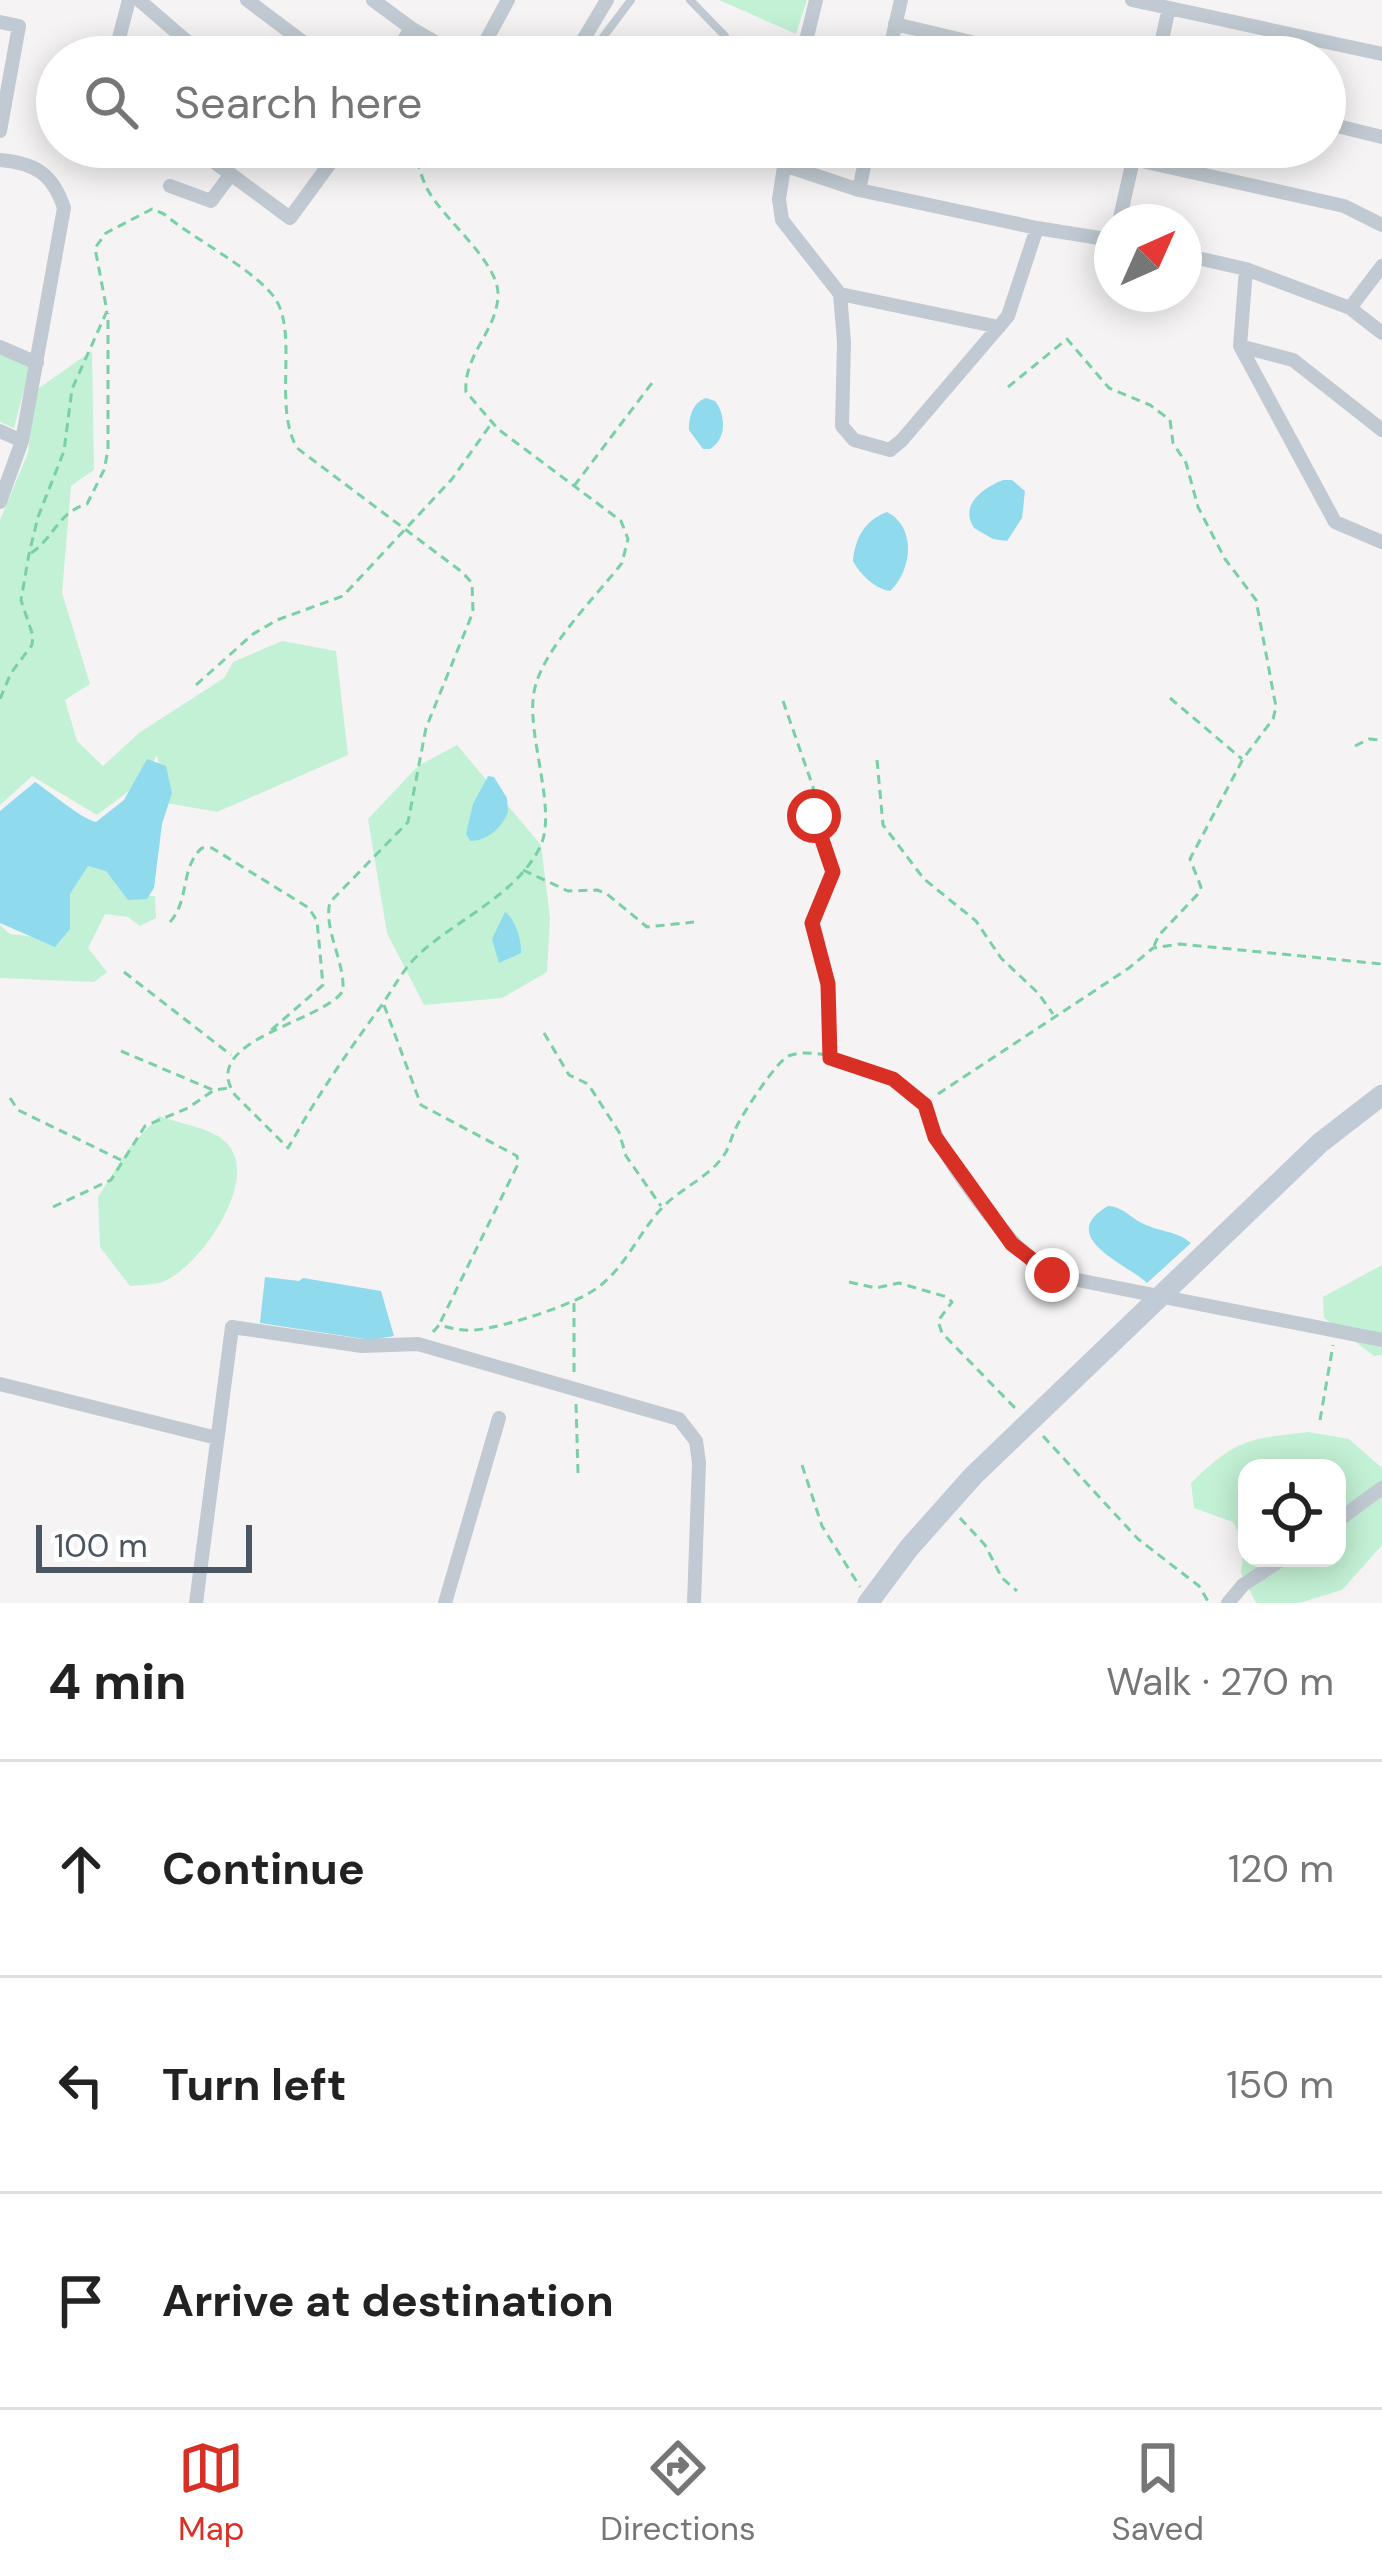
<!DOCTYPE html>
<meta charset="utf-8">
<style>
:root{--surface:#fff;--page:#f2f2f2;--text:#222;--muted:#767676;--line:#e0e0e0;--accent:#d93025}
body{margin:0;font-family:"DM Sans",sans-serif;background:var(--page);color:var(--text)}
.controls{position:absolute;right:36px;bottom:36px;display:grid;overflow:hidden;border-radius:24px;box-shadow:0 6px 30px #0003}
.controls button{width:108px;height:108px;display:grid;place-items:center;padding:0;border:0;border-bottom:3px solid var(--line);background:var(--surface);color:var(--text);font:60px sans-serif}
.compass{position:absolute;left:1094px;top:204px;width:108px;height:108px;border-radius:50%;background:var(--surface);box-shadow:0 6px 30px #0003;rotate:45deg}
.scale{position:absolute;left:36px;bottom:30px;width:216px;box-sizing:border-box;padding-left:12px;border:6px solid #4a5661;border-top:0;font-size:33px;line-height:42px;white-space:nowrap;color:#4a5661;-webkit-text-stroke:9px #fff;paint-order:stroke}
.stop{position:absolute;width:36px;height:36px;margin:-27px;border:9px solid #d93025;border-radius:50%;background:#fff}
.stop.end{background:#d93025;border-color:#fff;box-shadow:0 3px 12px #0008}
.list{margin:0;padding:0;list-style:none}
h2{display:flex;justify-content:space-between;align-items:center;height:156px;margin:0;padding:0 48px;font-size:51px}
h2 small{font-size:39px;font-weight:400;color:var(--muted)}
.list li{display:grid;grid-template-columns:78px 1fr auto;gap:36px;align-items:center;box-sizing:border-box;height:216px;padding:0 48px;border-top:3px solid var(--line)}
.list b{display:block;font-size:45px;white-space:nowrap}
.list em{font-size:39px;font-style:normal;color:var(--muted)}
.icon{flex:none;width:66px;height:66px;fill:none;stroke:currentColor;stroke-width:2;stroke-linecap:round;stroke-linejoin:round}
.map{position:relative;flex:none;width:1382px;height:1603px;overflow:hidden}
.search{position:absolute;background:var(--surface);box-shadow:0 6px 30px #0003;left:36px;right:36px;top:36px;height:132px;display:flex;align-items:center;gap:30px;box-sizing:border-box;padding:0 42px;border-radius:66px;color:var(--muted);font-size:45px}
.sheet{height:804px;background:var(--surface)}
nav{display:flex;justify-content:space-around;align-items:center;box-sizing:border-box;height:168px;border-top:3px solid var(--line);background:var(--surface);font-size:33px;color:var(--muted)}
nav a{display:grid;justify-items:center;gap:6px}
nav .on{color:var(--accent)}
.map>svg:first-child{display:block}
.green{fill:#c3f1d5;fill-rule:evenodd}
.water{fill:#90daee}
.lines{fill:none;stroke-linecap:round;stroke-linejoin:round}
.path{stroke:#7ad0a6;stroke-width:3;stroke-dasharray:9 6;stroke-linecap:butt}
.lane{stroke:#c1cad2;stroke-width:8}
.street{stroke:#c1cad2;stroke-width:14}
.secondary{stroke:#c1cbd6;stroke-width:21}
.route{stroke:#d93025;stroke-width:15}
</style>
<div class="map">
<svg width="1382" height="1603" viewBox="0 0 1382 1603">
<rect width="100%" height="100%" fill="#f5f3f3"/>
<!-- green -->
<path class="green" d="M719,0h88l-11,34z
M92,351l2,119 -23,16 -9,107 28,91 -25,16 12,41 26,25 36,-33 85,-55 9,-16 49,-21 54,10 12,104 -131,57 -50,-9 -10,-48 -16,27 -44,33 -65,-39 -32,29v-285l28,-67 8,-63z
M0,354l30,13 -16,61 -14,-6z
M457,745l84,100 9,73 -3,54 -45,26 -78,7 -37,-72 -19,-114 50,-53z
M88,862l28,11 17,22 22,1 1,22 -16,8 -12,-9 -23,-3 -17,34 19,24 -13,10 -94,-4v-53l10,9 52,6 6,-47z
M159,1116c18,7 48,11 63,23 44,33 -19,123 -55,141 -10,5 -26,5 -37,6l-30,-39 -2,-50 31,-49z
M1382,1265v90l-8,1 -50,-38 -1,-21z
M1308,1432l41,7 33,29v77l-40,45 -43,13h-43l-15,-30 3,-29 -11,-22 -39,-14 -3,-25c45,-44 57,-44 117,-51zM1247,1468h90v90h-90z"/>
<!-- water -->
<path class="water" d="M706,398l9,3c11,14 12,38 -5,48h-7l-14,-19c0,-13 3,-27 17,-32z
M1003,480h9l13,11 -3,27 -15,23 -14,-2 -19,-11c-15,-23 9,-40 29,-48z
M887,512c30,15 25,59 3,79 -15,-2 -30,-17 -37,-30 2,-23 12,-41 34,-49z
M147,759l19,7 6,27 -10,31 -8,64 -7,11 -19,1 -22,-29 -18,-5 -18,28v35l-15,18 -55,-24v-112l35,-29c15,10 47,37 61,40l28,-22z
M488,776l6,1 13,21 1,14c-6,16 -21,29 -38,29l-4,-7 7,-30z
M505,912c10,6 17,29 16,41l-22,10 -7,-24z
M1108,1206c16,1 22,12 36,18 16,8 33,7 47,19l-44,40c-18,-18 -93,-46 -39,-77z
M265,1277l34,4 4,-3 78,13 13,45 -23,4 -111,-17z"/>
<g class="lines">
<!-- path -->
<path class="path" d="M1008,387l59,-48 42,49 41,17 20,15 3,23 13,20 12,44 27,52 31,41 20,107 -3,12 -30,40 -53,100 11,28 -2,6 -40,42 -5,11
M574,486l81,-107
M31,553c23,-15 27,-41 56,-49l17,-34 4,-20v-137
M196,685l57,-51 24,-14 66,-24 109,-117 39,-55
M1170,698l72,61
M0,699l11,-26 21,-28 1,-9 -12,-36 8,-46 9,-37 26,-66 8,-62 35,-78 -12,-63 11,-15 46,-24 12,5c28,24 95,58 112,86 22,36 -3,106 21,148l165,124 10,11 1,29 -47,116 -18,94 -78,80c-7,27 15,59 13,89 -22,32 -146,49 -108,104l53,53c28,-50 58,-94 91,-139 13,-18 22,-37 38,-53 38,-36 99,-60 123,-109 18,-36 -14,-112 -6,-155 8,-43 61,-94 88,-129l6,-24 -7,-18 -123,-92 -32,-37c-3,-37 32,-62 32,-98 0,-32 -53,-74 -69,-102 -8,-13 -11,-30 -15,-45
M783,701l30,86 1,29 19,56 -21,51 16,61 3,72
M1355,746l14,-7 13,1
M877,760l6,65 41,54 52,42 25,37 37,35 15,21
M523,870l45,21 29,-1 10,4 40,33 47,-5
M170,922c20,-22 10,-55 32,-74h10l97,60 8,13 6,64 -53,46
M124,972l107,83
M384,1005l37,100 96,51 1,8 -79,161
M544,1033l25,42 19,9 31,48 7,24 35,50
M121,1051l92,39
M938,1094l191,-126 24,-20 27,-4 202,20
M10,1098l8,12 103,50
M53,1207l58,-27 34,-54 43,-18 26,-18 14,-2
M849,1282l27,6 23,-5 48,14 5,5 -14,19 4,12 73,75
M574,1303v74
M433,1332l6,-7c12,3 23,6 36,5 30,-3 99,-25 122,-42 28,-20 41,-54 64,-79 18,-20 49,-32 63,-54 5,-7 7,-17 11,-25 5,-13 42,-69 53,-74 34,-13 104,19 129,41
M576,1404l2,69
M1320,1420l13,-75
M1043,1436l95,103 61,47 10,17
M802,1465l20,61 38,61
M960,1518l25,27 17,33 15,13"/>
<!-- lane -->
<path class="lane" d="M690,0l35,36 3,11
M588,57l43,-57"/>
<!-- street -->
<path class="street" d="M139,0l66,57
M247,0l76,57
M373,0l38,28 50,29
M1132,0l250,54
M0,22l19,4 -19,105
M895,24l139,33
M114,57l15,-57
M394,57l17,-29
M477,57l31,-57
M573,57l34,-57
M802,57l14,-57
M888,57l13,-57
M1158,57l11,-49
M1325,123l57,14
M194,147l96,71 52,-71
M787,147l-8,52 3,21 58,74 4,48 -2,84 12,14 36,10 12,-10 106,-124 29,-88
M868,147l-9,43 178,38 75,12
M1079,147l265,59 38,19
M0,160c35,3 53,14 64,48l-42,233 -22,61
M784,165l75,25
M170,186l41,15 20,-27
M1119,222l17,-75
M1184,255l62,14 104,39 32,-42
M1246,269l-6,77 95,176 47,20
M840,294l159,33
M1350,308l32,25
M1240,346l53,14 89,70
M0,347l37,16
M0,431l22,10
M925,1105c7,43 88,149 127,170l330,65
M0,1384l217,54
M1337,1521l45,-33
M196,1603l36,-276 130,19 56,-2 261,75 17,22 3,22 -5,140
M445,1603l54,-185
M1228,1603l15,-18 41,-27"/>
<!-- secondary -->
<path class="secondary" d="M868,1603l41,-55 64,-72 347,-333 62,-48"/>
</g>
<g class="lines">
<!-- route -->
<path class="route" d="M814,816l19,56 -21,51 16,61 2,74 63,21 32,26 10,32 77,107 40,31"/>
</g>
</svg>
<div class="controls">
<button><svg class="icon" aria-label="locate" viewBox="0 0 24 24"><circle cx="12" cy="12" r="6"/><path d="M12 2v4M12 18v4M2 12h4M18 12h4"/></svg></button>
</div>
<svg class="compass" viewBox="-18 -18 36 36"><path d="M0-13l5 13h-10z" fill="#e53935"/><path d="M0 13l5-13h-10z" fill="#767676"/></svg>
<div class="scale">100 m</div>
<div class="stop" style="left:814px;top:816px"></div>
<div class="stop end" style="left:1052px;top:1275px"></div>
<div class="search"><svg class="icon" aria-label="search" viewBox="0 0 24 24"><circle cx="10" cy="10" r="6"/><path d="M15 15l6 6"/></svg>Search here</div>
</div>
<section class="sheet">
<h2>4 min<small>Walk · 270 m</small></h2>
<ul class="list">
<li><svg class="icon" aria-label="ahead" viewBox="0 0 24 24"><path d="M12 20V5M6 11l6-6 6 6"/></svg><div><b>Continue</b></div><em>120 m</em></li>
<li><svg class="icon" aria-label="left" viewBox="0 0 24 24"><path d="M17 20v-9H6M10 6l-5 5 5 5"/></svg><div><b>Turn left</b></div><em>150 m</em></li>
<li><svg class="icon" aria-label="arrive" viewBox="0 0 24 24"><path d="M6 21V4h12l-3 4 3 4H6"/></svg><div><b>Arrive at destination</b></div></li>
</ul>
</section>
<nav>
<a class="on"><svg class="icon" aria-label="map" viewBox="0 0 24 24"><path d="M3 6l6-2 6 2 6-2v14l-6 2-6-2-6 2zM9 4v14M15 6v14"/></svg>Map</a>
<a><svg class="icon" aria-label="directions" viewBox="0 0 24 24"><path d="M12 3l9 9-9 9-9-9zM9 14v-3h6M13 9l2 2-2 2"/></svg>Directions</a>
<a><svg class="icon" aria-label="saved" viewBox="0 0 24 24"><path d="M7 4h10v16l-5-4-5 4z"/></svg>Saved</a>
</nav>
